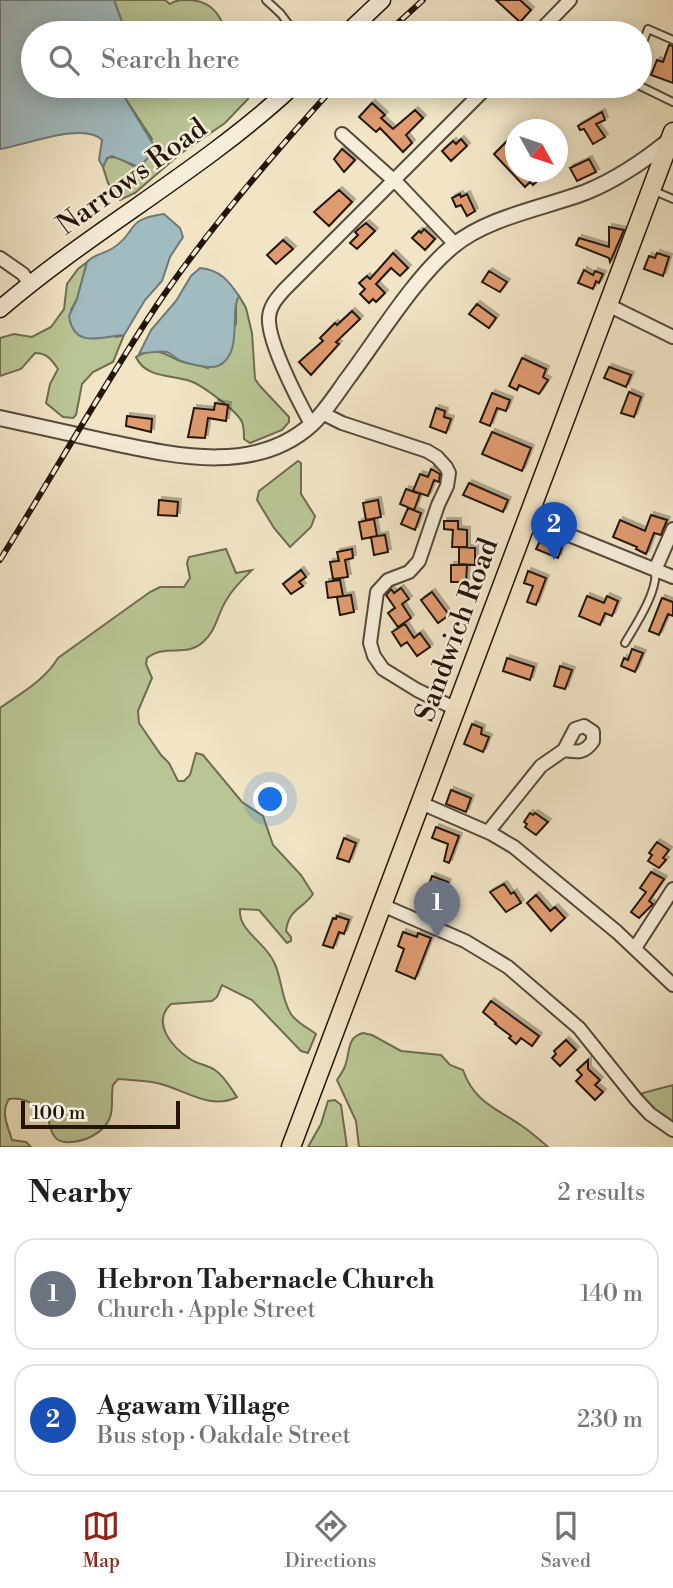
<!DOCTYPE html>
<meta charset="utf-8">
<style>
:root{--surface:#fff;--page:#f6f6f6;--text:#202124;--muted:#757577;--line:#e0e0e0;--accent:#8f2418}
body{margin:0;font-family:"Libre Bodoni",serif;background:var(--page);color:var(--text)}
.compass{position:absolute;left:505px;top:119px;width:63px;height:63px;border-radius:50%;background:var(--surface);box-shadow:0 4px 18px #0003;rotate:130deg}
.scale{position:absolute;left:21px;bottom:18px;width:159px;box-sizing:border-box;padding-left:7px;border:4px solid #23150a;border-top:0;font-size:19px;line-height:24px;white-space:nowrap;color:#23150a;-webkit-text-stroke:5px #f6eeda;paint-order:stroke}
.you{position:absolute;left:271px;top:800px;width:24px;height:24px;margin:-18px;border:5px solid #fff;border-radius:50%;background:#1a73e8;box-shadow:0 0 0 10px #1a73e833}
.badge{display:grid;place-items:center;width:46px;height:46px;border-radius:50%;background:var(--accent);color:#fff;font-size:23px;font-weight:700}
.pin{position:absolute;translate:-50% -58px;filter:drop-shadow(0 2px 4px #0008)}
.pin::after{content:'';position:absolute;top:37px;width:24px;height:21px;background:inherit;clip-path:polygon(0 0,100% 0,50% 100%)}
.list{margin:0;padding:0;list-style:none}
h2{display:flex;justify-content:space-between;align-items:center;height:91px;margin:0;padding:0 28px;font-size:30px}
h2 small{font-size:23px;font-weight:400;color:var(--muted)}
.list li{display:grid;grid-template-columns:46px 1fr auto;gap:21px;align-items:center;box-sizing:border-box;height:112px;margin:0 14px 14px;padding:0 14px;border:2px solid var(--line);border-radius:21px}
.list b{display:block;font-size:26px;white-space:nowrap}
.list p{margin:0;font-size:23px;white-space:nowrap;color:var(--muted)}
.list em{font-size:23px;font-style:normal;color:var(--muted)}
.icon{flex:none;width:38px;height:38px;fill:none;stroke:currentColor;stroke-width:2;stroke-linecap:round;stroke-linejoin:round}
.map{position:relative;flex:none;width:673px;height:1147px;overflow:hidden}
.search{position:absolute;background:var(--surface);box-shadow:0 4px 18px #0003;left:21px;right:21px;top:21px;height:77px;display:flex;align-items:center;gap:18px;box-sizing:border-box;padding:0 24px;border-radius:38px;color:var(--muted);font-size:26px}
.sheet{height:343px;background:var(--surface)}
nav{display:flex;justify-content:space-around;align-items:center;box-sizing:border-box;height:98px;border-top:2px solid var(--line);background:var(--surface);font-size:19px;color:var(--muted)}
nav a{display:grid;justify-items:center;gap:4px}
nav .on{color:var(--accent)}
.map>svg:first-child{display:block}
.green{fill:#b9c595;stroke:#6e6d50;stroke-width:2}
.water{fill:#a1bcc1;stroke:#6f7978;stroke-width:2}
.building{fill:#e09b70;stroke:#23150a;stroke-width:2;filter:url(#shadow)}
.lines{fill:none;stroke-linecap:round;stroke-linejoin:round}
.service-casing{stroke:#564939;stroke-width:10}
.minor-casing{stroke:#564939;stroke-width:16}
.tertiary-casing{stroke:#564939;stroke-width:18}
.secondary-casing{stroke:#23150a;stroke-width:19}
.primary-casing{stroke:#23150a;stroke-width:21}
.service{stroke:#f6eeda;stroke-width:6}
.minor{stroke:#f6eeda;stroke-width:12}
.tertiary{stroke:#f6eeda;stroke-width:14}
.secondary{stroke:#f6eeda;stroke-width:16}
.primary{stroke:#f1e5c6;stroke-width:18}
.rail-casing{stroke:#23150a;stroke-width:6}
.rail{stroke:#f6eeda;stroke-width:3.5;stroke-dasharray:10;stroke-linecap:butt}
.labels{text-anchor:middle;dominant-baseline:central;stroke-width:5;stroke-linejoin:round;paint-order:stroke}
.street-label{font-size:28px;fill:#23150a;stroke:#f6eeda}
</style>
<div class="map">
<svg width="673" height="1147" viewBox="0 0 673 1147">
<defs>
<filter id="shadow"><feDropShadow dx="3" dy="-3" stdDeviation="0" flood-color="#0004"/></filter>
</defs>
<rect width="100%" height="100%" fill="#f1e5c6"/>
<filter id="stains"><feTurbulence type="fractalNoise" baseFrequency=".00286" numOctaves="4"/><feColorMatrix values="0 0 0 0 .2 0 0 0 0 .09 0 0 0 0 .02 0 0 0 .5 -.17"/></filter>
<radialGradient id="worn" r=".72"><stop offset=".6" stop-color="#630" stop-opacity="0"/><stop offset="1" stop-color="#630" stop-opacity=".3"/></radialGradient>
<!-- green -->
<path class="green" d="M114,0h51l5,4c6,-4 10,-4 17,-4 22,0 33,12 39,33h-100z
M127,86h119l2,13 -23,24 -45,31 -45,39 -15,7 -12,-17 -5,-16 4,-9c10,-3 18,3 26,8l19,-27 -27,-41z
M87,262l-10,37 -6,11 45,27 8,-2 -11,27 -20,10 -11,12 -6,31 -3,3 -10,-1 -17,-14 4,-19 8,-15c-6,-9 -11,-16 -23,-16l-14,16 -21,7v-38l14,-4 18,3 19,-10 13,-18 3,-25 11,-15z
M239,296l7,12 6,25 3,46 5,7 29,31v5l-7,8 -32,13 -6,-4c0,-5 0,-12 -2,-17 -5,-11 -40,-37 -52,-41 -18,-6 -45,-3 -54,-24 19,-12 28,-3 44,4 9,3 19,4 28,7l28,-44v-25z
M298,461l3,2v31l14,22 -4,11 -21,20 -16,-19 -17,-28 2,-9z
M226,549l10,24 16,-3c-9,9 -19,18 -25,29 -10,15 -10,31 -24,43 -17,16 -37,1 -56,16l-1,6 6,14 -14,33 1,12 22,32 8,8 9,18h6l6,-6 6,-22 7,2 39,47 21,14 10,29 28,30 12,19c-10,15 -24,14 -27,37l5,6v4l-4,2 -28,-33 -19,-1c-2,22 25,33 34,53 8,16 7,37 17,52 6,9 17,14 25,20l-8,19 -7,-2 -49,-51 -30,-15 -5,12 -5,4 -41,3c-20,19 1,43 19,55 7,5 18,6 25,11 10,7 15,17 22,27 -27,14 -53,-8 -80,-14 -12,-3 -26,-3 -39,-4l-5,6c-3,15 3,29 -9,42 -5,6 -11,9 -18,12 -27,8 -36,2 -38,-26 -12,-7 -25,-17 -39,-14 -9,14 -1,27 3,41l14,2 5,5h-31v-439c20,-14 45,-28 58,-50l92,-66 10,-5h24l6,-9 -3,-15 2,-6z
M363,1033l9,2 29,16 40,4 9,10 13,5c11,32 33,38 59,56 9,6 18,14 26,21h-189l-3,-26 -19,-41c3,-5 8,-11 9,-17 4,-12 1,-26 17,-30z
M673,1085v44l-34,-35z
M335,1100l6,5 6,42h-39l13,-23 7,-23z"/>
<!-- water -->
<path class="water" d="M0,0h114l12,33h-93v53h94l-2,12 28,46 -4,13 -10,10 -27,-11 -5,2 -4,9 -4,-7 3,-20c-18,-19 -79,6 -102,9z
M164,214l16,14 3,9 -13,20 -8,24 -17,19 -21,35c-21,1 -50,15 -55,-19l8,-17 10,-37c7,-8 17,-8 26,-14 25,-16 11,-29 51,-34z
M200,268c20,2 28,12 39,28 -10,15 5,58 -21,70 -8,3 -29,-2 -37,-5 -5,-2 -9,-7 -14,-9 -8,-2 -20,1 -28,2l12,-24 25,-29 15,-25z"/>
<!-- building -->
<path class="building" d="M496,0h24l11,10 -11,12z
M669,45l4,1v37l-22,-8 6,-15 6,2z
M372,103l13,12 -4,3 12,11 22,-19 8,8 -17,17 6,8 -9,9 -23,-24 -4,4 -17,-15z
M602,112l3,8 -9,4 9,13 -12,7 -9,-15 -4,1 -2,-4z
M461,139l6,7 -16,15 -9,-10 11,-10 3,3z
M508,140l7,8 -3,5 3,3v16h32l-14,13 -3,-3 -5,5 -31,-33z
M342,149l13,11 -11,12 -10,-13z
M589,159l7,13 -19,9 -7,-13z
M339,190l13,12 -23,24 -15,-14z
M460,194l1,3 6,-3 8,17 -8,5 -6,-11 -5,2 -4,-9z
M366,223l9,8 -18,18 -7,-6 8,-8 -3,-3z
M609,227l15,3 -14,32 -1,-4 -33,-13 3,-7 30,9z
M424,229l11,10 -10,11 -13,-12 7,-7 2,2z
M283,240l10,9 -17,15 -9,-9z
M393,253l15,15 -8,8 -9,-8 -15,16 9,9 -9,9 -3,-3 -4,4 -9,-9 5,-5 -6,-6 8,-7 3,3z
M657,253l12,4 -6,19 -19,-7 5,-13 6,2z
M584,270l9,5 2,-4 8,3 -4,9 -3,-2 -3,8 -15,-6z
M489,271l18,11 -7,10 -18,-10z
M477,304l19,14 -7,10 -20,-14z
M352,311l8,8 -24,23 3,2 -28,31 -12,-13 24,-21 -3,-3 15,-15 2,2z
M522,358l24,11 -3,8 5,3 -9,14 -20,-9 -2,5 -8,-4z
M609,367l22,8 -5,12 -22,-9z
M629,392l12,5 -7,20 -13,-4z
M492,393l18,7 -4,11 -9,-3 -7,18 -10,-4z
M215,403l13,2 -2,16 -18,-3 -3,20 -17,-1 6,-29 20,2z
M436,408l9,3 -1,6 7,2 -5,14 -16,-6z
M127,416l25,3 -1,13 -25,-6z
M492,432l39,16 -9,23 -40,-17z
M431,469l9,5 -1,8 -5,-2 -6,16 -15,-5 7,-17 8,3z
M469,483l39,17 -5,12 -40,-17z
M406,489l14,5 -6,16 -14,-6z
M159,500l19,2 -1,14 -19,-1z
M378,500l3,17 -15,3 -3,-17z
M408,508l13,5 -6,17 -14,-6z
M651,515l16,5 -6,15 -7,-2 -8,21 -10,-5 1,-2 -24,-10 7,-17 25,11z
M374,519l3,17 -15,3 -3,-17z
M444,521h14v8l9,1v17h-15l1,-17 -9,-1z
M385,535l3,17 -14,3 -3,-18z
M541,539l21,8 -4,11 -22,-9z
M459,547l16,1v17l-16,-1z
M352,549l1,9 -8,2 3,17 -15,2 -3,-17 9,-1 -2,-9z
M451,565h16l-1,17h-15z
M301,570l5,7 -7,5 4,4 -12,8 -8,-10z
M528,571l18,7 -10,27 -9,-3 6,-16 -9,-3z
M340,580l3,16 -15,2 -2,-16z
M401,588l8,11 -7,5 9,14 -13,9 -10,-14 7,-5 -9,-13 5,-6 3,4z
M432,592l17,23 -11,8 -17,-23z
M351,595l3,17 -14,3 -3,-18z
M587,596l17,7 3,-7 11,5 -6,15 -7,-3 -5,12 -21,-9z
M662,598l11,4v14l-5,-2 -9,21 -10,-4z
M405,624l9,14 6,-5 10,14 -13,9 -10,-14 -6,4 -9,-14z
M632,649l11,4 -8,19 -14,-6 3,-8 4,2z
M507,658l27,9 -4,13 -27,-9z
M560,666l12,4 -7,19 -11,-3z
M472,724l10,4 -1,6 8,3 -6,15 -19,-8z
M451,790l20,8 -5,14 -20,-8z
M530,813l3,2 2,-2 13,9 -12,13 -11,-8 2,-3 -3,-2z
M436,827l23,9 -10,27 -5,-2 4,-17 -16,-6z
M344,838l12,5 -7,19 -12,-4z
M657,842l12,8 -6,8 3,2 -7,8 -11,-7 4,-6 -3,-2z
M651,872l13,7 -15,22 4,3 -14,14 -8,-6 15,-20 -6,-4z
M432,876l16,6 -5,14 -16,-6z
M504,884l7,10 3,-2 7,11 -15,9 -16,-20z
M536,895l14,16 5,-4 10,11 -14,13 -24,-28z
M337,916l12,4 -5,14 -5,-2 -6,16 -10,-3 10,-27 3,1z
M403,932l14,5 1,-4 13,5 -16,41 -19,-8 8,-22 -6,-3z
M491,1001l48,35 -7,10 -11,-8 -5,6 -7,-6 2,-2 -16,-12 1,-1 -13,-11z
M566,1040l10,10 -16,16 -8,-8 4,-4 -2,-3z
M588,1060v9l12,11 -5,5 8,7 -8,8 -19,-19 6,-6 -5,-5z"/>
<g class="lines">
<!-- service casing -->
<g class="service-casing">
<path id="service" d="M266,0l15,14 14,19
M640,50l8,-21 25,11
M640,86l33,16
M652,190l21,9
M625,643c10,-17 34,-53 30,-73"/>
</g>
<!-- minor casing -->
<g class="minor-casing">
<path id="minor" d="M538,33l32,-33
M342,134l58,52 55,58
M0,258l23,16 7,10
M608,305l65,32
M322,413l20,10 85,28 10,6 9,10 3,6 -2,13 -9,19 -19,56 -10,11 -21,8 -11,12 -7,51 4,13 9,13 34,21 39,19
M311,424c-12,-22 -44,-83 -42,-107 1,-12 9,-20 16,-28l203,-203
M527,518l146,59
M655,570l18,-41
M421,803l71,31 22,13 103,85 56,53
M488,832l53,-66 23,-16 11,-21 9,-3 9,6v9c-9,13 -16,11 -29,9
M382,905l83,36 43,26 71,61 57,71 14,15 23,16
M635,948l38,-59"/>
</g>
<!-- tertiary casing -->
<g class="tertiary-casing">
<path id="tertiary" d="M0,418c36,8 73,16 109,24 66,14 147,33 203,-18 14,-13 25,-31 36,-46 30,-40 67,-101 105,-132 35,-29 91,-38 133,-54 32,-13 58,-31 85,-53"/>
</g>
<!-- secondary casing -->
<g class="secondary-casing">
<path id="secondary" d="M347,33l35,-33
M0,309c93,-80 203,-139 293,-223"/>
</g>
<!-- primary casing -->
<g class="primary-casing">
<path id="primary" d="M291,1147l382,-1015"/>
</g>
<!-- service -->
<use href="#service" class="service"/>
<!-- minor -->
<use href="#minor" class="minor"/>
<!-- tertiary -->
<use href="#tertiary" class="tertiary"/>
<!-- secondary -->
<use href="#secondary" class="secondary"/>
<!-- primary -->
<use href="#primary" class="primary"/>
<!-- rail casing -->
<g class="rail-casing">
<path id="rail" d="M387,33l36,-33
M0,560c53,-85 102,-172 157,-255 53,-78 115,-150 178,-219"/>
</g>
<!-- rail -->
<use href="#rail" class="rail"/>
</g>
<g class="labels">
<!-- street labels -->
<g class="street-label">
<text transform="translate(132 177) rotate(-36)">Narrows Road</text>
<text transform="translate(457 630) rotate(-70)">Sandwich Road</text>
</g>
</g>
<rect width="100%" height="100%" filter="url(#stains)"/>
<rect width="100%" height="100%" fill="url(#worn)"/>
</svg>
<svg class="compass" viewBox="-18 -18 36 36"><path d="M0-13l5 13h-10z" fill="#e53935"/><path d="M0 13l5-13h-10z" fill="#757577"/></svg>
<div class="scale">100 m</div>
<div class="you"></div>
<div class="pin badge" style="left:437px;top:938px;background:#6b7280">1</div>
<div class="pin badge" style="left:554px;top:560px;background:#1a4fb4">2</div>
<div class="search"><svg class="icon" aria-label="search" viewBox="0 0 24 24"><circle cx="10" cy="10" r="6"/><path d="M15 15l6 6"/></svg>Search here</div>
</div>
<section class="sheet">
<h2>Nearby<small>2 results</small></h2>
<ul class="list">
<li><span class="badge" style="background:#6b7280">1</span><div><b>Hebron Tabernacle Church</b><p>Church · Apple Street</p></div><em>140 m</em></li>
<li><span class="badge" style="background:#1a4fb4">2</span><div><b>Agawam Village</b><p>Bus stop · Oakdale Street</p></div><em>230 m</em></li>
</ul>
</section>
<nav>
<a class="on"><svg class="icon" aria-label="map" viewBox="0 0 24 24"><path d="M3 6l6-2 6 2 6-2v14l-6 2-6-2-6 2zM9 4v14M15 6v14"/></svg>Map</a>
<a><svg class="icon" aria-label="directions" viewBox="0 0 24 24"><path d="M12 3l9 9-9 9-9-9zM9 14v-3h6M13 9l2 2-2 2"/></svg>Directions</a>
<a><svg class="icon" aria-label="saved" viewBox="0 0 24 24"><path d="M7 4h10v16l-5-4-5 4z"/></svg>Saved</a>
</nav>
